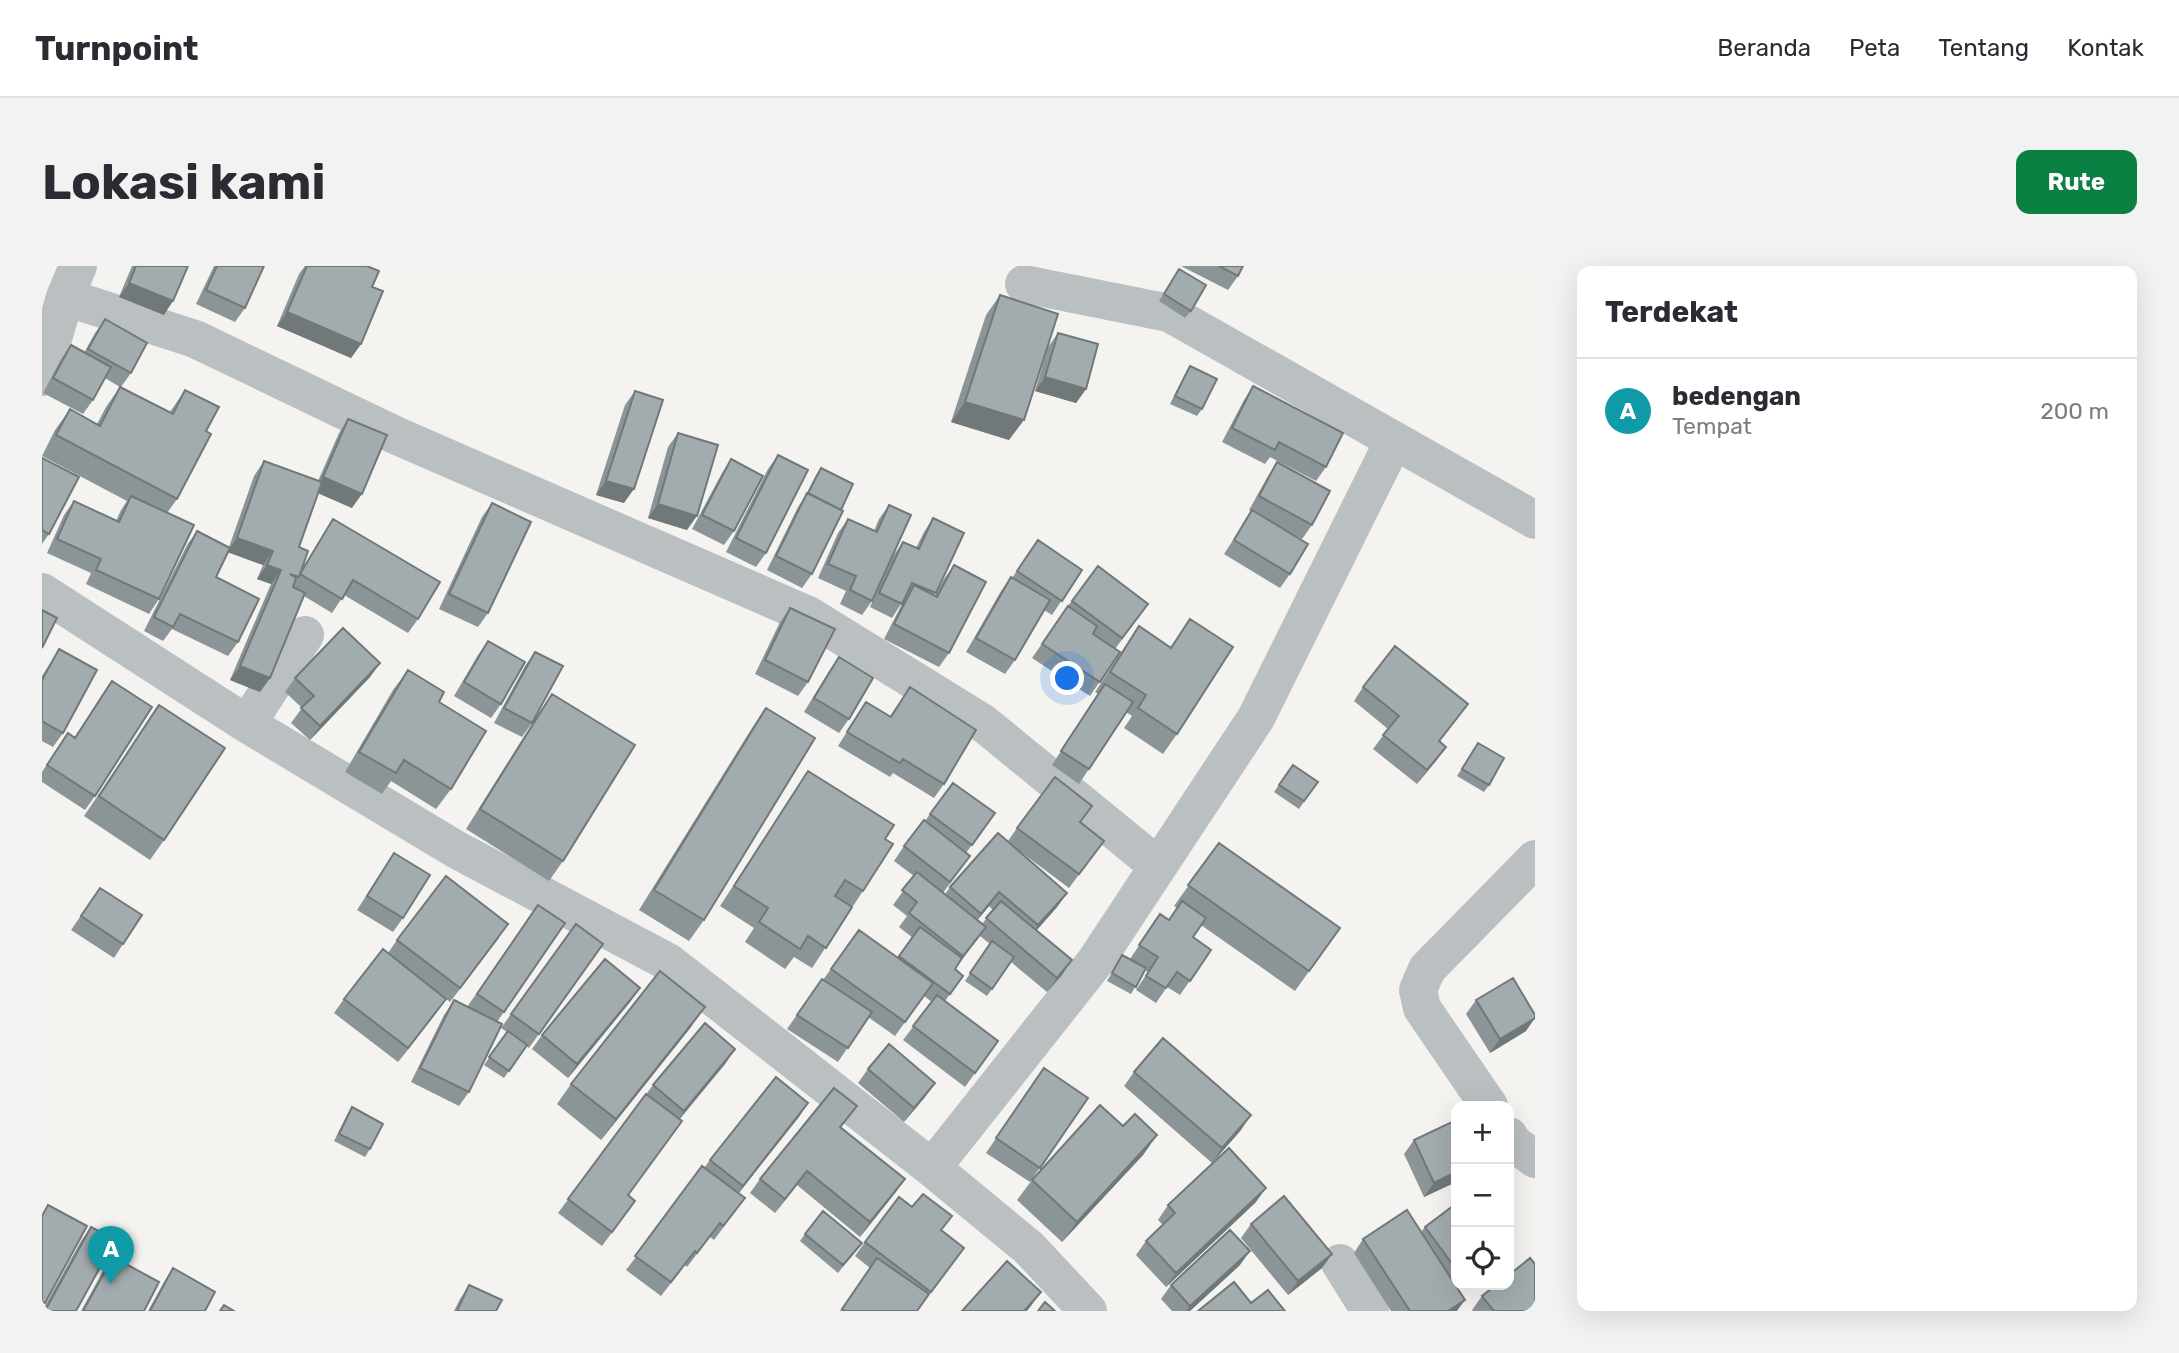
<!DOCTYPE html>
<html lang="id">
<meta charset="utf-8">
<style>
:root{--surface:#fff;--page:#f2f2f3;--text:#2b2b33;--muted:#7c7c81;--line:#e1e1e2;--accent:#0b8043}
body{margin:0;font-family:Rubik,sans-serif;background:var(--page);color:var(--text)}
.controls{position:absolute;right:21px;bottom:21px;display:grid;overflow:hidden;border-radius:14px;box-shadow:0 7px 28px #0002}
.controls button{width:63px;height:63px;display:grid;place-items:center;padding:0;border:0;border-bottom:2px solid var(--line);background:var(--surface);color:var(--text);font:35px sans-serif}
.you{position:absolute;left:1026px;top:413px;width:24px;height:24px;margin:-18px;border:5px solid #fff;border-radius:50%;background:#1a73e8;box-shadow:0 0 0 10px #1a73e833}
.badge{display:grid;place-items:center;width:46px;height:46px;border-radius:50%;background:var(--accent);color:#fff;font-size:23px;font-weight:700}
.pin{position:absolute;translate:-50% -58px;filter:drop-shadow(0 2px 4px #0008)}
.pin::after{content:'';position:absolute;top:37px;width:24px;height:21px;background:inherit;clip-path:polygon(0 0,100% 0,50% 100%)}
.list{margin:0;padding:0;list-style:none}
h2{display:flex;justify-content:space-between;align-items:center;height:91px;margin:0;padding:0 28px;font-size:30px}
h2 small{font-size:23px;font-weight:400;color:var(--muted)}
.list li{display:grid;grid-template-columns:46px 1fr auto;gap:21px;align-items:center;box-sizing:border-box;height:105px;padding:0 28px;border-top:2px solid var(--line)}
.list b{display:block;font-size:26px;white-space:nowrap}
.list p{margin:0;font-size:23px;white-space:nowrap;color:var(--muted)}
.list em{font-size:23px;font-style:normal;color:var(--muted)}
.icon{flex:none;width:38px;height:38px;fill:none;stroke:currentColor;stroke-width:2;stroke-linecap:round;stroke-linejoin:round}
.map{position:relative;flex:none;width:1493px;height:1045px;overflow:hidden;border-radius:14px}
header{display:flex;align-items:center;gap:42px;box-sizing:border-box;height:98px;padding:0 35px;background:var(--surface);border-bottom:2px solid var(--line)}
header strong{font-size:33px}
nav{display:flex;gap:38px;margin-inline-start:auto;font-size:24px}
.intro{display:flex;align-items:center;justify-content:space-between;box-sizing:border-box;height:168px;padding:0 42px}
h1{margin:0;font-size:49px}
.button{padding:18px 32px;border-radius:14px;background:var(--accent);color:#fff;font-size:24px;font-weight:700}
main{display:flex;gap:42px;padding:0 42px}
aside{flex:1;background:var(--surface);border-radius:14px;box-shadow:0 7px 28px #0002}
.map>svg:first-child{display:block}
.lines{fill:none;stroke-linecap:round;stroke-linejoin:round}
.minor{stroke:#bac0c2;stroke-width:38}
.wall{fill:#8b9496;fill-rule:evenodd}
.shaded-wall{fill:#71787a}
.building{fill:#a2acaf;stroke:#71787a;stroke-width:2}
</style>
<header>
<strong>Turnpoint</strong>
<nav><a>Beranda</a><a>Peta</a><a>Tentang</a><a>Kontak</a></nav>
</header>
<div class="intro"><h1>Lokasi kami</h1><a class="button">Rute</a></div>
<main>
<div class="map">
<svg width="1493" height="1045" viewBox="0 0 1493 1045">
<rect width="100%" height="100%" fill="#f4f3f0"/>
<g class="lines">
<!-- minor -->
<path class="minor" d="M982,18l145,29 366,207
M23,31l130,42 200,96 413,180 175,108 175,143
M0,111l23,-80 13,-31
M0,326l205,132 210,126 211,112 264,206 97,80 59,63
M205,458l58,-89
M1447,840l-67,-98 -4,-18 9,-21 108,-110
M1467,870l4,7 22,16
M890,902l163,-206 161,-244 138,-278
M1298,997l30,48"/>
</g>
<!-- wall -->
<path class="wall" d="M90,0h56l-24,49 -45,-18z
M172,0h50l-19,42 -10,14 -39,-18z
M263,0h62l5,21 -11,57 -10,14 -74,-32 22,-52z
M1139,0h62l-5,10 -10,14z
M1132,10l17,35 -6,7 -26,-17z
M958,29l9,145 -58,-18 35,-107z
M63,53l26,54 -10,14 49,25 15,-22 21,41 -29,68 -10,14 -8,86 -10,15 -63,-30 5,-11 -44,-20 17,-38 10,-14 42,20 5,-11 6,-9 -85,-45 13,-26 15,-21 27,15 9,-17 14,-20 -15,-9 -12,22 -10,14 -40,-21 18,-34 10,-14 13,8 11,-20z
M1016,67l28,56 -10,14 -41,-12 13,-44z
M1148,100l12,43 -5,7 -27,-12 15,-30z
M1211,120l73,81 -10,14 -46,-24 -5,7 -43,-22 22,-42z
M593,125l-11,112 -28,-8 29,-90z
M306,153l4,89 -34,-15 -19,54 3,22 31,-50 85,100 -10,14 -64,-38 -12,18 -28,-17 -34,82 -10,14 -30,-12 41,-96 -14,-5 6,-14 -35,-13 -12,25 22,65 -10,14 -56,-27 -9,12 -19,-10 43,-86 10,-14 32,16 25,-71 10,-15 54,20 21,-48z
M636,167l9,97 -39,-12 20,-71z
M736,189l-12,98 -10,14 -30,-15 42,-83z
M0,192l7,76 -7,10z
M689,193l3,72 -10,14 -32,-16 30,-56z
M1235,196l35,63 -10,14 -23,-12 11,47 -10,14 -56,-34 28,-43 -3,-1 19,-34z
M779,202l20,42 -29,64 -10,14 -35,-18 31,-63 8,-12 10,-20z
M450,237l-4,110 -10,14 -39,-18 43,-92z
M847,239l-17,96 -10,14 -22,-11 6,-13 -28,-13 20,-45 10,-14 26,12 5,-12z
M891,252l3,75 -2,3h1l9,-17 10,-14 -5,88 -10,14 -55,-28 21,-41 -13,20 -22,-11 23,-51 10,-14 13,6 8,-16z
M996,274l44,30 -30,45 -8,-5 -29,50 -10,14 -39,-22 35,-61 10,-14 1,1z
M1056,300l40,52 -23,31 5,3 -30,44 -58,-38 36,-52z
M748,342l18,74 -10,14 -43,-22 25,-52z
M1148,353l-13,115 -14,20 -39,-26 8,-12 -6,-4 -47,72 -27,-19 46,-71 -3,-2 44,-66 32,21z
M446,375l13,63 -10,14 -37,-22 24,-41z
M17,383l4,84 -10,14 -11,-6v-65z
M493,386l-3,71 -10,14 -28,-14 31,-57z
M797,391l10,62 -10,14 -35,-21 25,-41z
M338,397l-10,14 -60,63 -19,-17 11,-15 -17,-16 10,-14z
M366,404l31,32 12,87 -15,20 -45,-28 -9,13 -37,-22 48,-82z
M70,415l-17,115 -10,14 -43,-28v-10l26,-39 7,5z
M868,421l34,97 -10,14 -41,-25 -3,4 -52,-31 28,-44 24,14z
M1321,421l95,31 -18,23 6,6 -29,37 -44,-35 15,-20 -34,-28z
M510,428l11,167 -14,20 -83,-52 72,-115z
M117,439l5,135 -14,20 -66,-44z
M724,442l-62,212 -15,21 -50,-31 113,-182z
M1436,477l11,42 -5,7 -27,-16z
M1251,499l25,17 -19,27 -25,-17z
M766,505l77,68 -22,52 -51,77 -18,-11 -9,12 -40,-27 9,-14 -34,-22z
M911,517l42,30 -29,40 4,3 -27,37 2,1 5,-7 58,-46 9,-13 64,-5 23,18 -35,47 -52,-39 50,44 -10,14 -21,24 26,44 -15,17 -36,-30 -24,34 -22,-15 25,-37 -10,-8 -25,33 8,7 -18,25 53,40 -33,46 -62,-47 29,-38 -8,-6 -29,40 -27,-19 -30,45 -51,-33 35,-50 1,1 36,-50 39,28 15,-20 -14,-11 8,-11 -14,-11 21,-29 -20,-15 10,-15 21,-25zM947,640l4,4 -11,14 -5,-4z
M1177,577l121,85 -45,63 -94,-66 -8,12 18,13 -31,45 -13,-8 -11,16 -20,-13 12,-18 -3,-2 -14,24 -24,-13 15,-26 8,4 30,-45 9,6 8,-12 -3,-2z
M352,587l9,65 -10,14 -36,-22z
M58,622l23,56 -9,14 -43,-28z
M496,639l27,18 -68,99 -28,70 -10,14 -48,-24 33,-67 10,-15 13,7z
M534,658l27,20 -74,104 -3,-2 -22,32 -20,-13 23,-33 -6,-4z
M457,672l-49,64 -30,-23 16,34 -38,49 -64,-49 10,-14 44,-46 9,-13z
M598,722l-10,14 -62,76 -36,-29 10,-14z
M1434,734l50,31 -36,22 -24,-39z
M649,761l-90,113 -44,-36 14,-20z
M693,783l-10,15 -45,55 -52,77 7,5 -33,45 -44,-33 95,-128z
M1002,802l44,30 -58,84 -44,-29z
M826,803l57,28 -21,25 -46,-39z
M1092,806l107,58 -29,33 -88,-77z
M766,837l-69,90 -4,19 -21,28 -4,-3 -23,30 -2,-2 -24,31 -35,-26 84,-110z
M310,841l18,42 -5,8 -31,-16 13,-26z
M805,854l-6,7 64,52 -10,14 -35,44 -63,-52 -22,28 -25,-20 10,-14z
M1081,860l34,9 -14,20 -81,87 -45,-42 15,-20z
M1372,874l42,42 -32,15 -20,-43z
M1214,936l-90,85 -30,-32 10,-14 17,-16 -5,-5 10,-15z
M1414,945v70l-2,2 3,28h-66l-37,-58 9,-14 58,-7 4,-5z
M1209,958l81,30 -10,14 -34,27 -47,-57z
M49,961l-15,84h-34l39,-70z
M899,964l23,18 -47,63h-77l30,-43 -15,-12 10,-14z
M763,968l57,9 -24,30 -38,-32z
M71,991l31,54h-63l22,-40z
M1198,999l-50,46h-18l-11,-12 10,-14z
M131,1002l32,43h-57l16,-29z
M427,1019l27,26h-42l6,-12z
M1440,1030l53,15h-62l-1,-1z"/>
<!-- shaded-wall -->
<path class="shaded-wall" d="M87,17l44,18 -9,14 -45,-18z
M245,46l74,32 -10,14 -74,-32z
M1003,111l41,12 -10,14 -41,-12z
M923,136l59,18 -15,20 -58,-18z
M281,211l39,17 -10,14 -39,-17z
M564,215l28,8 -10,14 -28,-8z
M616,238l39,12 -10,14 -39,-12z
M195,272l36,13 -10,14 -36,-13z
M225,299l14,5 -10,14 -14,-5z
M338,397l-10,14 -60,63 10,-14z
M198,400l30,12 -10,14 -30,-12z
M1404,481l-10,14 -19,23 10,-14z
M957,626l-10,14 -18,22 10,-14z
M1025,627l-10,14 -29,33 10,-15z
M944,661l-10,14 -23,29 10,-14z
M1030,694l-10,15 -15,17 10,-14z
M598,722l-10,14 -62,76 9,-14z
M404,733l-10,14 -38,49 10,-14z
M663,741l-14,20 -90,113 15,-21z
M1493,752l-9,13 -36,22 10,-14z
M693,783l-10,15 -51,61 10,-14z
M893,817l-10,14 -21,25 10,-14z
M766,837l-9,14 -66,83 10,-14z
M1209,849l-10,15 -29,33 10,-15z
M1115,869l-14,20 -81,87 15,-20z
M765,905l-10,14 -22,28 10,-14z
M1414,906v10l-32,15 10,-14z
M863,913l-10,14 -35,44 10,-15z
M1224,922l-10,14 -90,85 10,-14z
M1208,985l-10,14 -50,46h-4l4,-5z
M1290,988l-10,14 -34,27 10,-14z
M999,1026l-10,14 -4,5h-3z
M1423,1034l-8,11h-9z"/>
<!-- building -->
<path class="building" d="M94,0h52l-15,35 -44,-18z
M175,0h47l-19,42 -39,-18z
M265,0h60l12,5 -7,16 11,4 -22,53 -74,-32z
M1177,0h24l-5,10z
M1137,3l27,16 -15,26 -27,-17z
M958,29l58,19 -34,106 -59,-18z
M63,53l42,24 -16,30 -43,-24z
M1016,67l40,11 -12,45 -41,-12z
M29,79l40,22 -18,33 -40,-22z
M1148,100l27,13 -15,30 -27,-13z
M1211,120l90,47 -17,34 -47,-25 -4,8 -43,-22z
M78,121l53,27 12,-24 34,17 -13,24 5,3 -34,65 -121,-64 14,-26 30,17z
M593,125l28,9 -29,89 -28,-8z
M306,153l39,16 -25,59 -39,-17z
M636,167l40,12 -21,71 -39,-12z
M736,189l30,15 -42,83 -30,-15z
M0,192l37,19 -30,57 -7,-4z
M689,193l32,17 -29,55 -32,-16z
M222,195l58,21 -23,65 9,4 -8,23 33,-55 107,63 -22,37 -65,-39 -11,19 -42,-25 -1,3 -9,-3 6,4 -3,9 12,6 -35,85 -30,-12 41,-96 -14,-5 6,-14 -36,-13z
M1235,196l53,29 -18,34 -53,-29z
M779,202l32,16 -12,26 -33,-17z
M765,227l36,18 -31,63 -36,-18z
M89,230l63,29 -35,74 -63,-29 5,-11 -44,-20 17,-38 45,21z
M450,237l39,19 -43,91 -39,-19z
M847,239l22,10 -39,86 -22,-11 6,-14 -28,-12 20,-45 29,13z
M1210,244l56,34 -18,30 -56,-34z
M891,252l31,15 -28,60 -24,-10 -10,21 -23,-11 24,-51 16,7z
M155,265l33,17 -14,29 43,22 -21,43 -58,-28 -7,13 -19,-10z
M996,274l44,30 -20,31 -45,-30z
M912,299l32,17 -37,71 -55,-29 20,-39 23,12z
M1056,300l50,38 -26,34 -50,-37z
M969,311l39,23 -35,60 -39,-22z
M1026,340l29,20 -4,8 27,18 -20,30 -58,-38z
M748,342l45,21 -27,53 -43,-22z
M0,344l15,8 -15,30z
M1148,353l43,28 -56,87 -39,-26 8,-13 -36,-23 29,-46 32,22z
M301,362l37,35 -60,63 -19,-18 13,-12 -19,-18z
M446,375l37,21 -24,42 -37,-22z
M1353,380l73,58 -29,37 7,6 -19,23 -44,-35 16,-19 -36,-29z
M17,383l38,21 -34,63 -21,-12v-41z
M493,386l28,14 -31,57 -28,-15z
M797,391l34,21 -24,41 -35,-21z
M366,404l36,22 -5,10 47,29 -35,58 -47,-29 -8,13 -37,-21z
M70,415l40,26 -57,89 -48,-31 21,-32 7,5z
M1063,418l28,18 -44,67 -28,-18z
M868,421l66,43 -32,54 -41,-25 -3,4 -53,-31 19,-30 25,15z
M510,428l83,51 -72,116 -83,-52z
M117,439l66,43 -61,92 -65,-44z
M724,442l49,30 -111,182 -50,-30z
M1436,477l26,15 -15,27 -27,-16z
M1251,499l25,17 -14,19 -25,-16z
M766,505l86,54 -9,14 8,5 -30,47 -18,-11 -10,16 17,11 -26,41 -18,-12 -8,13 -41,-27 9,-14 -34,-22z
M1013,511l37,29 -12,16 24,19 -25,33 -62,-46z
M911,517l42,30 -23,32 -42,-31z
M882,554l46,36 -20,26 -46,-36z
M956,567l69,60 -29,32 -39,-33 -18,22 -31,-27z
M1177,577l121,85 -31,43 -121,-86z
M352,587l36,22 -27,43 -36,-22z
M875,606l69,55 -23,29 -54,-43 8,-11 -15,-12z
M404,610l62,48 -48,64 -63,-48z
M58,622l42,27 -19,29 -42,-28z
M959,635l71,59 -15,18 -71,-60z
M1140,635l24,17 -13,19 18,13 -21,31 -13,-9 -11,16 -20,-12 12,-19 -19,-12 21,-31 9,6z
M496,639l27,18 -61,89 -27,-18z
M534,658l27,20 -64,90 -28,-20z
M878,661l42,31 -7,11 8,7 -13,18 -51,-38z
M817,664l74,53 -28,39 -74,-53z
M950,675l22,16 -22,32 -22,-16z
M341,683l63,50 -38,49 -64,-49z
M1080,689l24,13 -10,19 -24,-14z
M563,693l35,29 -63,76 -35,-29z
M618,705l45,36 -89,112 -45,-35z
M1471,712l22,37v3l-35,21 -24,-39z
M780,713l50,33 -24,36 -51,-33z
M895,729l61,46 -23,32 -62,-47z
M412,734l48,24 -33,68 -49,-24z
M663,757l30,26 -51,62 -31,-26z
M466,765l19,14 -18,26 -20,-14z
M1121,772l88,77 -29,33 -88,-76z
M847,778l46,39 -21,25 -46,-39z
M1002,802l44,30 -48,70 -44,-30z
M734,811l32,26 -65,83 -33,-26z
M792,822l23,18 -17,21 65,52 -35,43 -63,-51 -22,28 -25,-20z
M604,828l36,27 -54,74 7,6 -23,31 -44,-33z
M1058,839l23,21 12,-12 22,21 -80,87 -45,-42z
M310,841l31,17 -13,25 -31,-15z
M1412,855l2,5v46l-22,11 -20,-43z
M1187,882l37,40 -90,85 -30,-32 29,-28 -7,-8z
M660,900l43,32 -22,28 -3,-3 -23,30 -2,-2 -24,31 -36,-26z
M881,928l29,22 -11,14 23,18 -33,44 -66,-50 34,-45 13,10z
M1242,930l48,58 -34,27 -47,-57z
M6,939l39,21 -42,77 -3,-1v-86z
M1411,940l3,5v58l-31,-42z
M1365,944l58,90 -17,11h-38l-47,-72z
M781,945l39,32 -19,22 -38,-31z
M49,961l24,13 -39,71h-26l-4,-2z
M1188,964l20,21 -60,55 -19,-21z
M71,991l46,25 -15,29h-61z
M835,992l52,36 -12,17h-72l-3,-2z
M1488,992l5,6v47h-41l-12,-15 14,-11h13v-10z
M965,995l34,31 -17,19h-62z
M131,1002l42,24 -10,19h-55z
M1192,1016l17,21 17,-13 17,21h-87z
M427,1019l33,15 -6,11h-39z
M1003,1036l10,9h-17z
M182,1039l10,6h-14z"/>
</svg>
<div class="controls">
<button>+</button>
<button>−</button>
<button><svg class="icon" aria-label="locate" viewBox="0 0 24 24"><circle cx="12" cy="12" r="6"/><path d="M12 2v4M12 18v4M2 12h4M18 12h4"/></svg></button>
</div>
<div class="you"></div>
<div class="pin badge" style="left:69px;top:1018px;background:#0f9aa8">A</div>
</div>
<aside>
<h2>Terdekat<small></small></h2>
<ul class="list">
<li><span class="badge" style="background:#0f9aa8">A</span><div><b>bedengan</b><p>Tempat</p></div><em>200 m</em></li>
</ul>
</aside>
</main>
